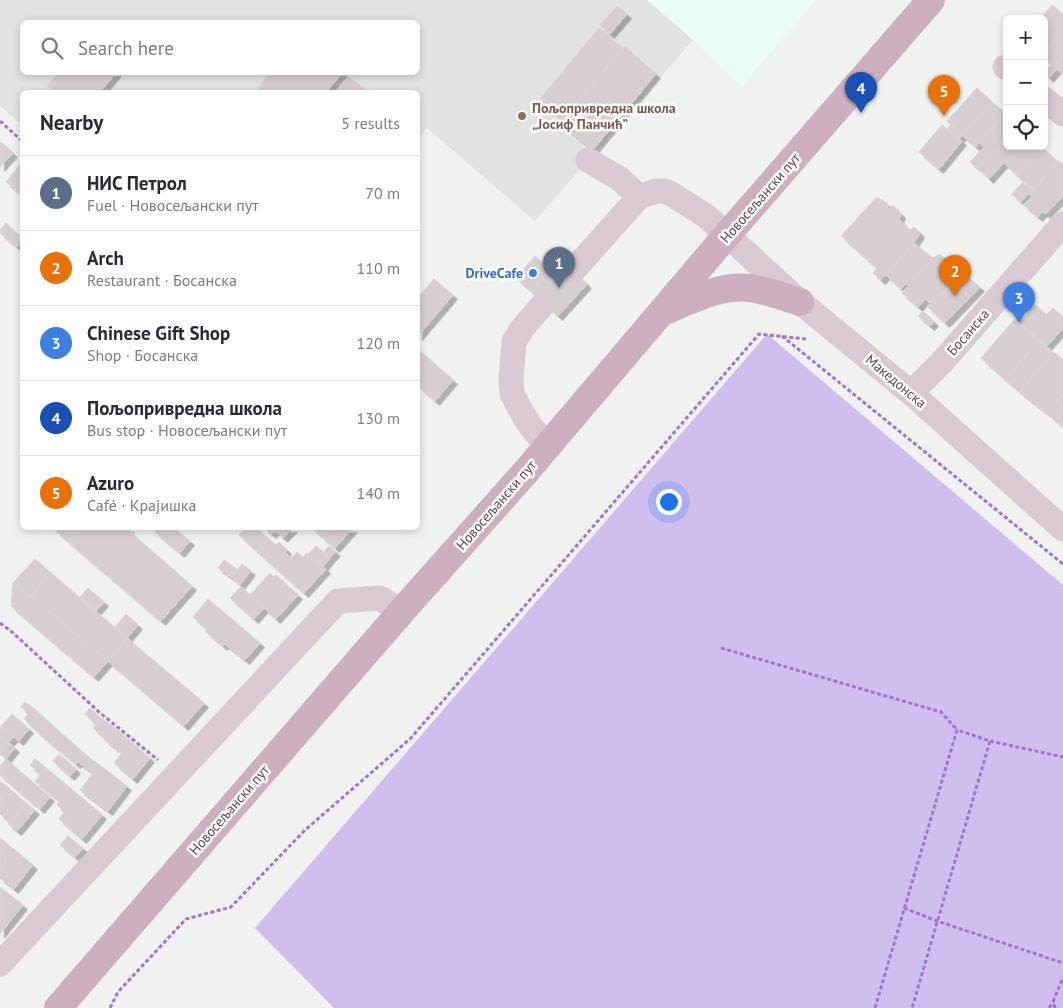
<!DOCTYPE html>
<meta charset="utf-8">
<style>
:root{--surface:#fff;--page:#f2f2f3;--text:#2b2b33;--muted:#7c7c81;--line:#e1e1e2;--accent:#0f766e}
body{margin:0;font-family:"PT Sans",sans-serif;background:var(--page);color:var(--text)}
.controls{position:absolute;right:15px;top:15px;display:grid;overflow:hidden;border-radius:8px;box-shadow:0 2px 8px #0003}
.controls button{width:45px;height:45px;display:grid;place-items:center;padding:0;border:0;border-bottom:1px solid var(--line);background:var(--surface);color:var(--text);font:25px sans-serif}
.you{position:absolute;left:668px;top:501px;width:18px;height:18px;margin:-12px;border:4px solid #fff;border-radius:50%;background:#1a73e8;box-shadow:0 0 0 8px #1a73e833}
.badge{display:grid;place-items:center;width:32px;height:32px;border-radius:50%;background:var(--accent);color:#fff;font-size:16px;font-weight:700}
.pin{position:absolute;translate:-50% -41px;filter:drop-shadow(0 1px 2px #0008)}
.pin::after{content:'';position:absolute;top:26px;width:18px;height:15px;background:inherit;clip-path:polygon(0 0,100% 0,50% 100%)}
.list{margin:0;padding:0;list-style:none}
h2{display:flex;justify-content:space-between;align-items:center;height:65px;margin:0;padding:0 20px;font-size:21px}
h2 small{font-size:16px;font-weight:400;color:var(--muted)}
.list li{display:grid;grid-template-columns:32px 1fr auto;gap:15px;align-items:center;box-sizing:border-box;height:75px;padding:0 20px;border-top:1px solid var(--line)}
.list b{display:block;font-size:19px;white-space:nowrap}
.list p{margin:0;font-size:16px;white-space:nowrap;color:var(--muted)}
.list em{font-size:16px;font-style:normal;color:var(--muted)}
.icon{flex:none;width:28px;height:28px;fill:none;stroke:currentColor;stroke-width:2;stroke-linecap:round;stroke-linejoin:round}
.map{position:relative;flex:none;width:1063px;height:1008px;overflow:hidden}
.search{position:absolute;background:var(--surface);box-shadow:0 2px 8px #0003;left:20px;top:20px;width:400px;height:55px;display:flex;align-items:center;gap:12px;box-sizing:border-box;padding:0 18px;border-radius:8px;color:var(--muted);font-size:19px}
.panel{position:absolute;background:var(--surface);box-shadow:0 2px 8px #0003;left:20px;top:90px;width:400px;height:440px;border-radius:8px}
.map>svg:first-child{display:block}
.commercial{fill:#e9fcf6}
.education{fill:#e1e3e0;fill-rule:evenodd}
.green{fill:#d0beef}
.building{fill:#d7ced1;stroke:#dbd3d5;filter:url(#shadow)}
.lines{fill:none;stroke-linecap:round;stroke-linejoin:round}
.minor-tunnel{stroke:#d2d0d0;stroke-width:25;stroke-dasharray:25 12;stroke-linecap:butt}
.path{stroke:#a176cd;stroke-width:3;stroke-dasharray:4 2.5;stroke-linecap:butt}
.minor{stroke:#d9c9d2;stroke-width:25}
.major{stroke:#ceafbf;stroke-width:28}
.education-dot{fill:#8d6e63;stroke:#fff;stroke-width:2}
.shop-dot{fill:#3f7fe0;stroke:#fff;stroke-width:2}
.labels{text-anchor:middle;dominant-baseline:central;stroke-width:5;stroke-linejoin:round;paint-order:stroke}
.education-label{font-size:14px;font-weight:bold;fill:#785e54;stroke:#fff;text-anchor:start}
.street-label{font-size:14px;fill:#5c4753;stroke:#fff}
.shop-label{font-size:14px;font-weight:bold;fill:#366cbe;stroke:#fff;text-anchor:end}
</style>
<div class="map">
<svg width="1063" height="1008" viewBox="0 0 1063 1008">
<defs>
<filter id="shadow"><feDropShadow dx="4.5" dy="4.5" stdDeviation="0" flood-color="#0004"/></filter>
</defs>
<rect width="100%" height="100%" fill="#eff2ef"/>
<!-- commercial -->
<path class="commercial" d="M647,0h169l-75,87 -48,-47z"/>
<!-- education -->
<path class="education" d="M0,0h647l46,40 -158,181 -108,-93 -9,10v-46h-396v33l-22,-19zM22,22h396v50h-396z"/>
<!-- green -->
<path class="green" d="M767,334l296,251v423h-729l-79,-80z"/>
<!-- building -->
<path class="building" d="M1052,5l11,9v16l-19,22v-33h-4z
M617,6l10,8 -17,20 -10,-9z
M599,28l24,20 -60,72 -24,-20z
M1063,30v27l-9,9 -10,-8v-6z
M625,47l31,27 -63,76 -33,-27z
M1063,57v17l-9,-8z
M1052,64l5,5 -8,9 -5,-6z
M59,72h58l-17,20h-45l-8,-6z
M270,72h73l-17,20h-70z
M349,77l20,15h-33z
M977,88l15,14 -30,33 -15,-14z
M992,102l14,12 -30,33 -14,-12z
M1006,114l1,23 -29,31 -8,-6 14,-15 -5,-4z
M951,124l11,11 -3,4 -12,-10z
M942,125l20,16 -23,28 -20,-17z
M1007,137v9h12l-30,33 -11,-11z
M1,142l12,11 -13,14v-24z
M1019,146l23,1 -25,28 -13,-12z
M1042,147l16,15 -25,27 -16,-14z
M1059,161l4,3v32l-17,18 -3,-2 -5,5 -14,-12 8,-9 -3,-2z
M22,162v33l-16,-13z
M1023,182l9,8 -11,12 -9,-8z
M877,197l11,7 -1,6 6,-5 8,9 -2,5 11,11 4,-3 6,6 -6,10 -33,37 -8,-7 4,-5 -36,-32z
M6,223l16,15v3l-5,6 -17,-14v-3z
M914,243l19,15 -24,27 -3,-1 -5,5 -15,-14z
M940,254l21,18 -29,33 -7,-6 -7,8 -16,-14 31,-35z
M535,256l15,14 -19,21 -15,-13z
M560,259l27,25 -29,32 -27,-25z
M961,272l19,15 -35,36 -18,-17 5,-1z
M434,279l19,16 -35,41v-38z
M1036,305l10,10 7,-7 10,10v10l-16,18 -28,-23z
M923,311l11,11 -4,4 -12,-10z
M1014,320l25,21 -34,38 -24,-21z
M1039,341l14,11 -33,40 -15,-13z
M418,349l35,31 -18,21 -17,-15z
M1053,352l10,8v35l-16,18 -27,-21z
M1063,395v32l-16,-14z
M59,528h71l-2,2 64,56 -31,35 -105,-90z
M160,528h14l16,13 -10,12 -25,-21z
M246,528h10l20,17 3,-3 8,8 -2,3 6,5 6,-6 6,5 4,-4 19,16 -22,24 -65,-58z
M264,528h29l-10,10 -8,-8 -3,4z
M312,528h41l-18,20z
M316,546l14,12 -7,9 -15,-13z
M329,546l7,6 -6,6 -7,-5z
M35,559l16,14 -21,24 -17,-14z
M224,560l13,9 -6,8 -13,-9z
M242,564l9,7 -11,14 -9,-8z
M51,573l76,65 -19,23 -77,-65z
M270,573l4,4 -20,22 -4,-4z
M276,575l22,20 -22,24 -22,-20z
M13,583l17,14 1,-1 77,65 -14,16 -83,-71z
M241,587l23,21 -10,11 -24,-21z
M88,588l16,14 -8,9 -16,-14z
M208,599l52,44 -15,17 -20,-16 -2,2 -18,-15 2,-2 -14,-12z
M126,614l12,11 -11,13 -12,-11z
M127,638l77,65 -20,23 -76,-65z
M25,702l8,6 -4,5 -8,-6z
M33,708l16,14 -10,11 -15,-14z
M90,708l11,10 -5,6 -11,-10z
M12,714l17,15 -10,12 -18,-15z
M101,718l14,10 -9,11 -13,-11z
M49,722l11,10 -9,11 -12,-10z
M1,726l13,11 -6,6 -8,-8z
M115,728l35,30 -17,21 -19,-16 8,-10 -17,-13z
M60,732l25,22 -9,10 -25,-21z
M0,735l15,13 -9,11 -6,-5z
M59,754l17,15 -6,7 -17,-15z
M85,754l42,32 -19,25 -28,-21 13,-17 -15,-11z
M6,759l44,38 -10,12 -40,-34v-9z
M35,759l11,9 -5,6 -11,-9z
M46,768l11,9 -11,13 -11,-9z
M57,777l30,25 -20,24 -8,-7 6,-8 -8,-6 3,-4 -14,-11z
M0,781l10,8 -10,12z
M10,789l16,14 -16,20 -10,-9v-13z
M87,802l15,13 -20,24 -15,-13z
M26,803l9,7 -18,21 -9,-7z
M68,836l15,12 -8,9 -15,-12z
M0,838l15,12 -15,19z
M15,850l18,15 -19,24 -14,-11v-9z
M0,887l23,18 -23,29z"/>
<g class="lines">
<!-- minor-tunnel -->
<path class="minor-tunnel" d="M544,303l29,-32"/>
<!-- path -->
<path class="path" d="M0,121l22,20
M782,336l281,228
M0,623l12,9 87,80 59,48
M721,648l220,64 16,18
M990,741l73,16
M904,908l33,13 126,42
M110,1008l8,-16 68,-73 45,-12 73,-76 106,-92 349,-405 47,5
M875,1008l82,-278 33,11 -78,267
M1049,1008l4,-6
M1055,1008l-2,-6 10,-25"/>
<!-- minor -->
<path class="minor" d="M1005,67l2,1
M1044,99l19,15
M588,160l32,19 19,18
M573,271l66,-74 17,-6h9l8,4 33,21 94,86 111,91 152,136
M544,303l-23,27 -7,12 -3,37 1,15 12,22 10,15 15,14
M911,393l31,-31 121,-138
M0,964l338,-363 42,-3 21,14"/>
<!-- major -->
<path class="major" d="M667,310c26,-11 54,-25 83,-22 17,2 33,9 50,14
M58,1008l343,-396 122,-137 203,-239 205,-236"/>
</g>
<!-- markers -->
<circle class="education-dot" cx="522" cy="116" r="5"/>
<circle class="shop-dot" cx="533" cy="273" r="5"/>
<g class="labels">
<!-- education labels -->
<g class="education-label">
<text x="532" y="108">Пољопривредна школа<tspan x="532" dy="16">„Јосиф Панчић”</tspan></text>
</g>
<!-- street labels -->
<g class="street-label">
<text transform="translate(760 198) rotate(-49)">Новосељански пут</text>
<text transform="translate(968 332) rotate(-49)">Босанска</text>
<text transform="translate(896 381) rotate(40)">Македонска</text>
<text transform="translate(496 505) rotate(-49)">Новосељански пут</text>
<text transform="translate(229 810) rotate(-49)">Новосељански пут</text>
</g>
<!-- shop labels -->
<g class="shop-label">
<text x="523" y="273">DriveCafe</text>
</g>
</g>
</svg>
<div class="controls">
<button>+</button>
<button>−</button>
<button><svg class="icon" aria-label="locate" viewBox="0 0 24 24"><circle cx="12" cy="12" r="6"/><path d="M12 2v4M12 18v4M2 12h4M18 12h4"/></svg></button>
</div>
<div class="you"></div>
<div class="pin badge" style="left:559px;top:288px;background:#5c6f8a">1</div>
<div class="pin badge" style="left:955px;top:296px;background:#e8710a">2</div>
<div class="pin badge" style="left:1019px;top:323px;background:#3f7fe0">3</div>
<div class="pin badge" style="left:861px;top:113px;background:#1a4fb4">4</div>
<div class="pin badge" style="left:944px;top:116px;background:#e8710a">5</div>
<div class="search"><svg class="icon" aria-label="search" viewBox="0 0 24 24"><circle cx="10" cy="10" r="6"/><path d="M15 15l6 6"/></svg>Search here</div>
<section class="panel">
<h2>Nearby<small>5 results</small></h2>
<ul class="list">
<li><span class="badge" style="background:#5c6f8a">1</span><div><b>НИС Петрол</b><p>Fuel · Новосељански пут</p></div><em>70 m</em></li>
<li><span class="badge" style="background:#e8710a">2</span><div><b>Arch</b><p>Restaurant · Босанска</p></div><em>110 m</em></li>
<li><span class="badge" style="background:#3f7fe0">3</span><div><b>Chinese Gift Shop</b><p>Shop · Босанска</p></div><em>120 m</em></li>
<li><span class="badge" style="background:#1a4fb4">4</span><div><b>Пољопривредна школа</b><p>Bus stop · Новосељански пут</p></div><em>130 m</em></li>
<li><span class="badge" style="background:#e8710a">5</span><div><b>Azuro</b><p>Café · Крајишка</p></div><em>140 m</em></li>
</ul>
</section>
</div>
